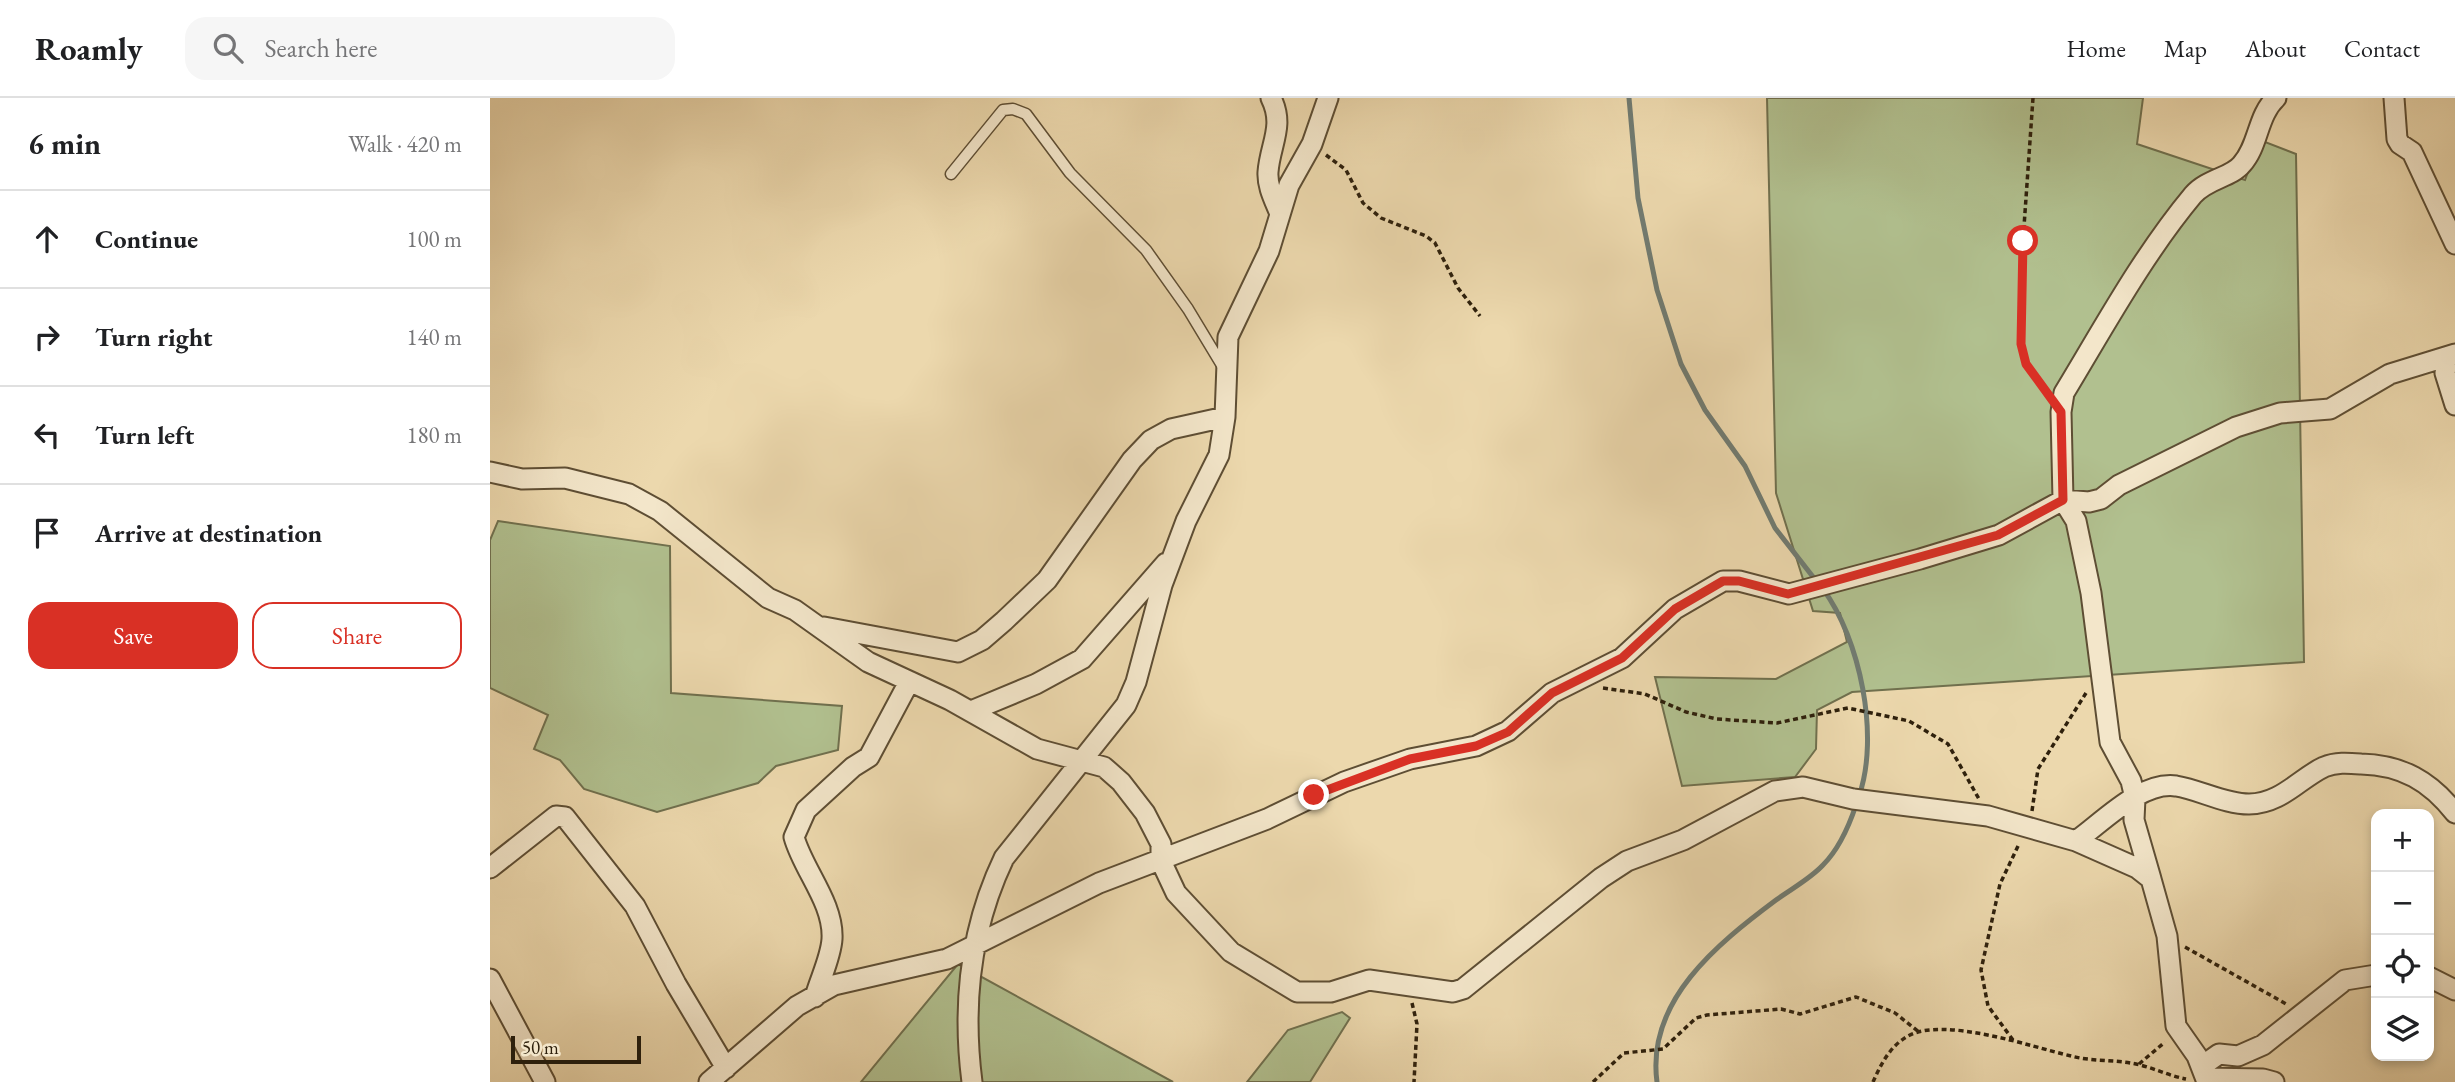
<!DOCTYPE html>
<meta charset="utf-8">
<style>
:root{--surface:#fff;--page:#f6f6f6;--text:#202124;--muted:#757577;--line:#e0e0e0;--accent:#d93025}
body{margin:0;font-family:"EB Garamond",serif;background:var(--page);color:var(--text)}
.controls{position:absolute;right:21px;bottom:21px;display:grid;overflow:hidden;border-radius:14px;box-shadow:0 4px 10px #0003}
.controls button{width:63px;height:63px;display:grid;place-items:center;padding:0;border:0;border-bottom:2px solid var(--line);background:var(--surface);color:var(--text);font:35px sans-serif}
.scale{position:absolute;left:21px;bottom:18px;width:130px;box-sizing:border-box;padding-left:7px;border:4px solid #2e200c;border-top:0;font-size:19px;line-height:24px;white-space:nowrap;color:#2e200c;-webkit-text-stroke:5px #f3e6ca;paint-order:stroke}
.stop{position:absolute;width:21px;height:21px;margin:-16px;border:5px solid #d93025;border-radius:50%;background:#fff}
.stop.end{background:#d93025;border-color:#fff;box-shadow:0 2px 7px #0008}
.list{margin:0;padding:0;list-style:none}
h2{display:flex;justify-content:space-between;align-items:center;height:91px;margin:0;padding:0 28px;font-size:30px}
h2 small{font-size:23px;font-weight:400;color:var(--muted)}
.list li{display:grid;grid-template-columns:46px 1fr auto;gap:21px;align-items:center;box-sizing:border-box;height:98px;padding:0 28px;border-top:2px solid var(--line)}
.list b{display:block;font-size:26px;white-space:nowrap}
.list em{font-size:23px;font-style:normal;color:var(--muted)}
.actions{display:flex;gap:14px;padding:21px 28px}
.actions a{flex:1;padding:16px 0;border:2px solid var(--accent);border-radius:21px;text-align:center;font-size:24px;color:var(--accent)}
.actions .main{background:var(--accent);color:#fff}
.icon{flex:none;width:38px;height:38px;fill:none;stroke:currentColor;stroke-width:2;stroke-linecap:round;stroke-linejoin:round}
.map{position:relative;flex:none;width:1965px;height:984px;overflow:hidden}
header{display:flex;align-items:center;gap:42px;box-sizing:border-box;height:98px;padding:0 35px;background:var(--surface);border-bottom:2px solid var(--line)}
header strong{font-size:33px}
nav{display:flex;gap:38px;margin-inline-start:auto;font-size:24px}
.search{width:490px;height:63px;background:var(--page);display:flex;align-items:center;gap:18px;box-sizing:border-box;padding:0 24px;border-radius:21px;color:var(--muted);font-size:26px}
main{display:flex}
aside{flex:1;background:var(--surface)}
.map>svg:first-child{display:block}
.green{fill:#b1c08f;stroke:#70704e;stroke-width:2}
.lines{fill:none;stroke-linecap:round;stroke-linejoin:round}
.stream{stroke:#717b71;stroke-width:5}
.lane-casing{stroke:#5e4e34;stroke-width:13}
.street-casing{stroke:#5e4e34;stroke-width:23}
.path{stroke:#2e200c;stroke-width:3.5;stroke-dasharray:5 3.5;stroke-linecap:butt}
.lane{stroke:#f3e6ca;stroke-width:10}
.street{stroke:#f3e6ca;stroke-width:19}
.route{stroke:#d93025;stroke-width:9}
</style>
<header>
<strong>Roamly</strong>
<div class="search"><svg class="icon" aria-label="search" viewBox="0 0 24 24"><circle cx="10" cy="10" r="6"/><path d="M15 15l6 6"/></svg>Search here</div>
<nav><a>Home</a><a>Map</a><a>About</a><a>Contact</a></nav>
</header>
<main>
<aside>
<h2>6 min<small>Walk · 420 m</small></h2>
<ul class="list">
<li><svg class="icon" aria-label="ahead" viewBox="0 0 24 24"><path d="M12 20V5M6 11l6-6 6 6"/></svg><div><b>Continue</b></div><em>100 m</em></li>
<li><svg class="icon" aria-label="right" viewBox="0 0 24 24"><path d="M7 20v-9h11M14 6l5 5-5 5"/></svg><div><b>Turn right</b></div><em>140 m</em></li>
<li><svg class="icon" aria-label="left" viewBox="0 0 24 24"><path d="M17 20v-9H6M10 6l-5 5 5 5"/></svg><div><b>Turn left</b></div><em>180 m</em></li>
<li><svg class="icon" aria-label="arrive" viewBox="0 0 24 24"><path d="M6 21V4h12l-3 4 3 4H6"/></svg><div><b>Arrive at destination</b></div></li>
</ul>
<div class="actions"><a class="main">Save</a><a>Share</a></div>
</aside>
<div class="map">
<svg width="1965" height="984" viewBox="0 0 1965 984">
<rect width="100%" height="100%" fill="#ecd8ad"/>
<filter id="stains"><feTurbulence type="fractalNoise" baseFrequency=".00286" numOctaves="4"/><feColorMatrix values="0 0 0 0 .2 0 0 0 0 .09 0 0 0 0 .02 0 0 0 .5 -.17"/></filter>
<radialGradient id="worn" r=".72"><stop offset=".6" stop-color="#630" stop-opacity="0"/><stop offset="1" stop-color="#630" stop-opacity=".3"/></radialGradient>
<!-- green -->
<path class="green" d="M1277,0h376l-6,46 108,36 15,-40 36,14 8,508 -452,30 -35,18 -1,39 -21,28 -113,9 -27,-109 121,2 71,-37 -7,-29 -27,-2 -37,-118z
M8,423l172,25 1,147 171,13 -4,44 -62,16 -18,17 -101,29 -73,-23 -24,-29 -26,-11 14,-34 -58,-27v-148z
M468,866l215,118h-312z
M852,914l8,6 -40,64h-63l41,-52z"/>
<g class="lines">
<!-- stream -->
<path class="stream" d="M1139,0l9,100 19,92 24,74 24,46 40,56 30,62 42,54
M1333,491c37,50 57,147 36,207
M1167,984c-11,-81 60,-138 119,-182 15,-11 34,-21 47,-35 15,-15 26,-39 33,-60"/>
<!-- lane casing -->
<g class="lane-casing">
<path id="lane" d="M461,76l52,-64 10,-1 13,5 44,59 76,77 42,59 35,58"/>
</g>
<!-- street casing -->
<g class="street-casing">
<path id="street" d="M781,0c14,28 -1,46 -3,74 -1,15 7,29 12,42
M1904,0l3,41 3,5 12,8 43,92
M1958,259l-3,16 10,32
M0,374l32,7 43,-1 64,16 31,17 108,87 27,12 73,52 82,38 87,49 67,18 17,15 24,31 16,31v17l15,32 55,59 66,40h34l38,-12 84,12 10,-3 138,-111 26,-17 56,-21 92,-49 28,-4 50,12 135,17 88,25 61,27 14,11 16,57 9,90 21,30 10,26
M334,529l134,25 24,-12 22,-19 43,-41 85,-120 19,-20 20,-11 54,-12
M481,613l65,-27 46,-25 84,-96
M1586,743c27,-19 65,-60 100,-55 24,4 49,18 73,18 32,0 51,-26 75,-37 12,-5 24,-4 37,-3 41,1 69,17 94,49
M0,770l66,-52 9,1 70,89 41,78 50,84
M1661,781l-17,-59 1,-22 -4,-17 -21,-39 -19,-149 -15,-72 -13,-21 -2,-88 3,-19c40,-66 79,-138 129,-198 15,-17 38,-17 49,-31 17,-19 15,-48 34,-66
M1939,879l26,13
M0,881l55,103
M325,899c5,-18 16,-40 17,-58 2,-36 -29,-69 -38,-102l12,-27 47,-43 16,-10 40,-75
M1712,968l17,-12 19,2 25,-11 82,-65 31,-5
M1716,980l57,1 11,3
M219,984l88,-76 37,-21 113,-26 152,-76 168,-64 77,-37 66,-23 66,-13 32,-15 44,-38 70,-35 53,-49 48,-28h16l50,13 131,-35 79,-24 64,-35 26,2 12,-3 18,-14 117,-58 44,-14 50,-4 60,-35 65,-20
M482,984c-10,-78 -2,-153 32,-224l122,-153 10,-23 26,-97 24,-64 33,-66 6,-38 3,-80 41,-86 20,-66 23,-41 16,-46"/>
</g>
<!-- path -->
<path class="path" d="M1543,0l-10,143 -2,103 5,20 21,30
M836,57l20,15 17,33 18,15 45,18 9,7 23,45 22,28
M1113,590l42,6 41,18 31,7 60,4 71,-15 61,13 39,23 31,55
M1542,713l6,-42 48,-76
M1695,849l103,58
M922,905l5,21 -3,58
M1523,942l-25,-34 -7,-36 19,-86 19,-40
M1649,966l26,-22
M1103,984l31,-29 39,-4 33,-31 11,-3 74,-6 19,5 56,-17 39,16 24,19
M1383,984c8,-18 17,-36 35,-46 36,-20 124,11 163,20 22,6 46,3 69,9 16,4 30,11 46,14"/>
<!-- lane -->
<use href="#lane" class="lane"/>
<!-- street -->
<use href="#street" class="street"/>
</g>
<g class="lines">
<!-- route -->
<path class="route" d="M824,697l96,-36 66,-13 32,-14 44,-39 70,-35 53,-49 48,-28h16l49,13 210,-59 65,-35 -2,-88 -35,-48 -5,-20 2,-103"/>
</g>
<rect width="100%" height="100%" filter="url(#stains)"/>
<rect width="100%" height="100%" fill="url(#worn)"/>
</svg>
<div class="controls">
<button>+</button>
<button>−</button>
<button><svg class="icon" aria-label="locate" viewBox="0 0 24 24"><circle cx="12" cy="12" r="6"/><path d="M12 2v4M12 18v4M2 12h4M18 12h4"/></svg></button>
<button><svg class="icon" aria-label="layers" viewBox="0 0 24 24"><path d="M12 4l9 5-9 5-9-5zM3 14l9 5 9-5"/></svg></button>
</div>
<div class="scale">50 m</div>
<div class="stop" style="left:1533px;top:143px"></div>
<div class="stop end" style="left:824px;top:697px"></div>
</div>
</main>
